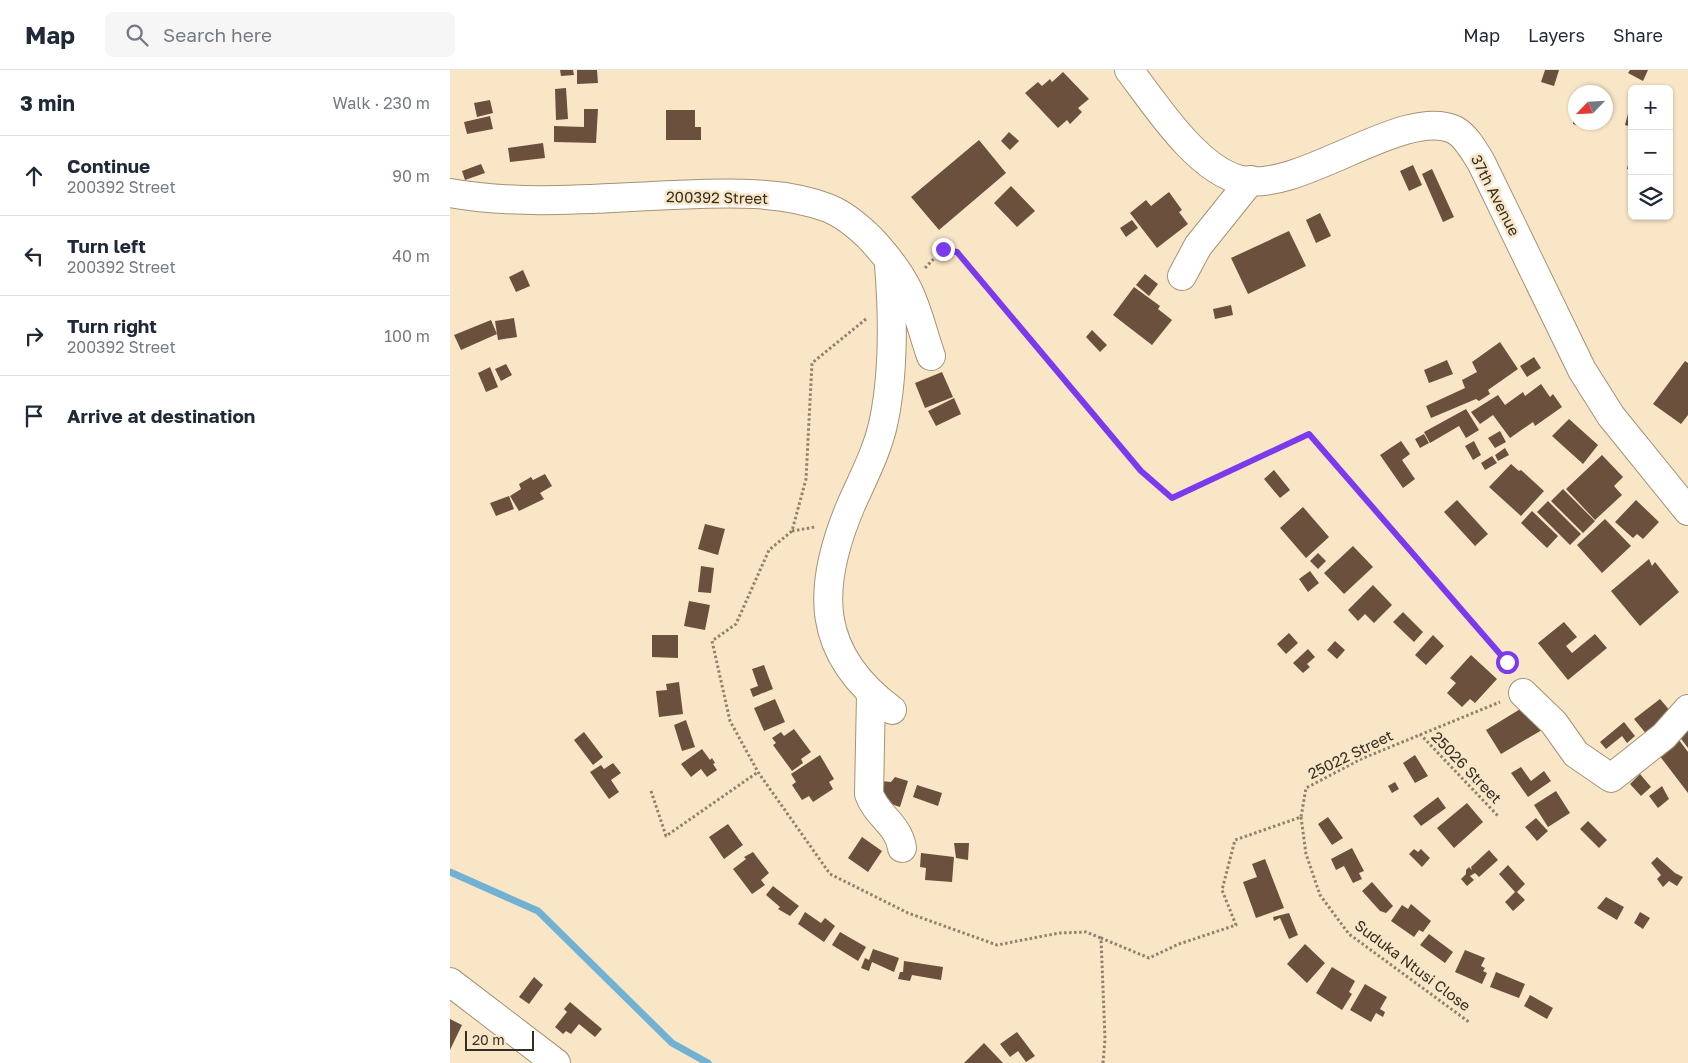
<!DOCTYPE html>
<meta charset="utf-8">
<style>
:root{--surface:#fff;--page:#f6f6f7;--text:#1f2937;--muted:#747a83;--line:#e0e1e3}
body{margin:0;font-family:"Golos Text",sans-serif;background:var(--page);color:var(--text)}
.controls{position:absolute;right:15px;top:15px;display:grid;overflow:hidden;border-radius:8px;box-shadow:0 1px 4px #0004}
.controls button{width:45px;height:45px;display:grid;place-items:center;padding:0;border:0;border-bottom:1px solid var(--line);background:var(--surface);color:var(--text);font:25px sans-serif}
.compass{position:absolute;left:1118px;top:15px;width:45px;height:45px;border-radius:50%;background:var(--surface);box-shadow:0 1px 4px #0004;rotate:245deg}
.scale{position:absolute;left:15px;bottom:12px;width:69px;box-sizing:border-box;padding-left:5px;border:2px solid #352e22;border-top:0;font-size:14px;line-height:18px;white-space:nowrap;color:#352e22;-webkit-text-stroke:4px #f9e6c7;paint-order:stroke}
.stop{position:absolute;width:15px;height:15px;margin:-11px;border:4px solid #7c3aed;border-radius:50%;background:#fff}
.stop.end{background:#7c3aed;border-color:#fff;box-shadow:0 1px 5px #0008}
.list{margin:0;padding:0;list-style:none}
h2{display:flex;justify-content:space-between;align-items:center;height:65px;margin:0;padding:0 20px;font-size:21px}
h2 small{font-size:16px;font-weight:400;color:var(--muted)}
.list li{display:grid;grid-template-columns:32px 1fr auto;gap:15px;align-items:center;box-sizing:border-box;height:80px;padding:0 20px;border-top:1px solid var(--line)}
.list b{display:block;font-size:19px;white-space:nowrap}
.list p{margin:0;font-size:16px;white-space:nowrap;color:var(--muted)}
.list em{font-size:16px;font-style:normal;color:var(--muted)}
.icon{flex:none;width:28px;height:28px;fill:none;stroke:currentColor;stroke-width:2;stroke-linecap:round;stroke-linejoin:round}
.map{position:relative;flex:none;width:1238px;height:993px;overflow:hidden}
header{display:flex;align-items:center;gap:30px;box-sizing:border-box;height:70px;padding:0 25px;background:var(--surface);border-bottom:1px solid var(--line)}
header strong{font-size:24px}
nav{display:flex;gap:28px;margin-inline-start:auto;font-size:18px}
.search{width:350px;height:45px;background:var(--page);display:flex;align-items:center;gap:12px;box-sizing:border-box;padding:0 18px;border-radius:8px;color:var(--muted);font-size:19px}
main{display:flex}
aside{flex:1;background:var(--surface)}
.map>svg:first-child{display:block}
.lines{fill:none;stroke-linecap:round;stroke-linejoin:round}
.stream{stroke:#71b1d3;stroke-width:7}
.building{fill:#6b503d}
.minor-casing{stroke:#a49375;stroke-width:30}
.path{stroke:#8f826d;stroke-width:3;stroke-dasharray:2.5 2.5;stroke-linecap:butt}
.minor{stroke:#fff;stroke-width:28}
.route{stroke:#7c3aed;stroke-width:6}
.labels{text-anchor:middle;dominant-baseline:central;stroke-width:5;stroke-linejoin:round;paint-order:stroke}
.street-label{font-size:15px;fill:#352e22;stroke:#f9e6c7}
</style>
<header>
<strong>Map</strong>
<div class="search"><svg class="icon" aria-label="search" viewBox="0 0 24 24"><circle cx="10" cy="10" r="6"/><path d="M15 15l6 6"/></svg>Search here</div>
<nav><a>Map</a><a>Layers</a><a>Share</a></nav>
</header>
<main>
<aside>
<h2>3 min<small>Walk · 230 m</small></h2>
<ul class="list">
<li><svg class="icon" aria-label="ahead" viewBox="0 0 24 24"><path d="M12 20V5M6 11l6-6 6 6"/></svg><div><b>Continue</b><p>200392 Street</p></div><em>90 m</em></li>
<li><svg class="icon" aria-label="left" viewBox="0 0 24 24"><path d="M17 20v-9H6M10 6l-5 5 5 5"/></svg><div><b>Turn left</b><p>200392 Street</p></div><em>40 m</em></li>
<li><svg class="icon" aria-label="right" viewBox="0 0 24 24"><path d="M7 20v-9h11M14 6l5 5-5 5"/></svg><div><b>Turn right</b><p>200392 Street</p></div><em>100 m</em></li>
<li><svg class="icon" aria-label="arrive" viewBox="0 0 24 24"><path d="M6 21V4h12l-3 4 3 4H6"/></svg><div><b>Arrive at destination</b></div></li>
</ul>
</aside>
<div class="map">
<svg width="1238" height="993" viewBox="0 0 1238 993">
<rect width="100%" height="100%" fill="#f9e6c7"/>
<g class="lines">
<!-- stream -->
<path class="stream" d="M0,802l88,39 134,132 36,20"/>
</g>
<!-- building -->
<path class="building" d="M110,0h13l1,5 -13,1z
M127,0h20l1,13 -21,1z
M1095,0h14l-5,16 -13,-4z
M1180,0h18l-5,11 -15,-8z
M613,2l26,27 -11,9 4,4 -12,12 -3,-4 -9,8 -33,-35 13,-11 4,4 8,-7 2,3z
M116,18l2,31 -12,1 -1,-31z
M1182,29v28l-7,-2z
M40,30l3,13 -16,4 -3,-14z
M134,39h14l-2,34 -42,-1v-16l30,1z
M216,40h29v17h6v13h-35z
M1124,41l2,11h9l-1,5 -11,-3z
M40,46l3,13 -26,5 -3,-12z
M559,62l10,9 -9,9 -9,-9z
M529,70l27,33 -67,57 -28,-33z
M93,73l2,15 -35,4 -2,-14z
M1181,82h1v18l-5,-1z
M31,94l4,9 -20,7 -3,-9z
M963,95l9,20 -13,6 -9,-20z
M982,99l22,48 -11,5 -21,-48z
M561,116l24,25 -18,16 -23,-24z
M719,122l13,18 -3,2 9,12 -31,24 -27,-35 16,-13 5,6z
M870,143l11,23 -15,7 -10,-23z
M682,150l6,8 -12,9 -6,-9z
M839,161l17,35 -58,28 -17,-36z
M73,200l7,16 -14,6 -7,-15z
M695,204l13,10 -9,12 -13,-11z
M684,217l26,19 -2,3 14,11 -20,25 -39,-30z
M781,235l2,10 -18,4 -2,-10z
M64,248l3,19 -19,3 -3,-19z
M41,250l6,14 -36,16 -7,-15z
M642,260l15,15 -7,7 -14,-15z
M1050,272l18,27 -30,21 2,4 -11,7 -3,-2 -45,19 -5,-12 39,-18 -3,-8 15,-8 -5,-10z
M1084,287l7,11 -14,9 -7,-11z
M997,290l6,14 -24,9 -5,-13z
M1235,291l3,2v52l-7,9 -28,-20z
M56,294l6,11 -11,6 -6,-12z
M40,297l8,20 -12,5 -8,-19z
M492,302l11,25 -28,11 -10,-25z
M1091,314l9,13 3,-3 9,13 -27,19 -2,-4 -23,16 -17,-23 -13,9 -9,-12 27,-17 7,10 18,-13 2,4z
M504,328l7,16 -25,12 -8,-15z
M1016,339l13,21 -13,8 -7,-12 -29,17 -6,-11z
M1119,349l29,26 -15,19 -31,-28z
M1050,361l6,11 -11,6 -7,-10z
M974,364l5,9 -9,5 -5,-9z
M951,371l9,13 -8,6 13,19 -12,9 -23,-33z
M1024,371l7,14 -8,5 -8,-14z
M1055,378l4,7 -11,6 -3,-6z
M1152,385l21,22 -9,9 8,9 -27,25 -29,-31z
M1042,386l5,7 -12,7 -4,-7z
M1061,394l8,7 2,-1 23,21 -23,25 -32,-29z
M824,400l16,20 -10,8 -16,-19z
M95,404l7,12 -12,7 4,6 -25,12 -9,-15 11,-7 -2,-5 12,-7 2,3z
M1113,419l32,32 -12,12 -32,-32z
M59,426l5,13 -18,7 -6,-13z
M1007,430l31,34 -13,12 -31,-34z
M1186,430l23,22 -16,17 -6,-5 -4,4 -18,-16z
M1098,431l33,33 -11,11 -33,-33z
M853,437l26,30 -23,21 -26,-30z
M1082,441l26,25 -11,12 -26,-25z
M1155,449l26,27 -29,27 -25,-28z
M255,454l20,5 -7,26 -20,-6z
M903,476l20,21 -29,27 -20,-21z
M868,483l8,8 -8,8 -8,-8z
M1199,489l3,7 3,-4 24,30 -39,34 -29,-35z
M251,496l13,2 -3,25 -13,-1z
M860,501l9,12 -11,9 -9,-13z
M923,515l19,20 -18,18 -9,-9 -7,7 -10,-11z
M239,531l21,4 -5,25 -21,-4z
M953,542l20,20 -9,10 -21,-20z
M1114,552l13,15 -11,9 6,7 23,-19 12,14 -39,32 -30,-37z
M839,563l9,10 -12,11 -9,-10z
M202,565h26v23l-26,-1z
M983,565l11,11 -18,19 -11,-10z
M885,571l10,9 -8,9 -10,-9z
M858,579l7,8 -8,7 3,3 -7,6 -10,-10z
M1021,585l26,24 -22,24 -5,-4 -8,8 -15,-14 9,-10 -6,-5z
M314,595l9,24 -20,8 -3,-8 8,-3 -6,-17z
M229,612l4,32 -24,3 -3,-26 11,-1 -1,-6z
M325,629l10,23 -21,9 -10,-23z
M1210,629l11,13 -23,24 -14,-17z
M1077,635l15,25 -41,24 -15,-24z
M236,650l9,27 -13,4 -8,-26z
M1174,652l11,14 -8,7 -5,-7 -16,13 -6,-7z
M344,659l17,23 -10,7 2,4 -11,8 -19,-26 3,-2 -4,-5 9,-6 3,4z
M1238,659v19l-9,-12z
M134,662l19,25 -10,8 -19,-25z
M1229,670l9,12v41l-29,-38z
M252,679l8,11 2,-2 3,5 -2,1 4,6 -10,7 -6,-8 -10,8 -10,-13z
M370,685l14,24 -5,3 4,7 -20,13 -4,-6 -7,4 -10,-15 4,-3 -5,-8z
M965,685l13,21 -13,7 -12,-20z
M163,693l8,10 -10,7 8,12 -10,7 -19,-27 11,-7 3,4z
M1071,697l10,14 13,-10 7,10 -23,16 -17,-24z
M1190,704l11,13 -10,9 -11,-12z
M445,707l13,4 -8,26 -21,-7 2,-19 10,1z
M945,712l4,7 -7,4 -4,-7z
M467,715l25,8 -4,13 -25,-9z
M1212,716l7,13 -11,9 -9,-12z
M1106,721l14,22 -22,14 -14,-22z
M988,727l8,11 -25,18 -8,-10z
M1017,733l16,19 -29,26 -17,-20z
M878,747l15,21 -11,7 -14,-21z
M1086,748l12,13 -11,10 -12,-14z
M1138,751l19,19 -8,8 -19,-19z
M278,754l15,21 -19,14 -15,-22z
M412,767l20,14 -14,21 -20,-14z
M504,773h15l-1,17 -12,-2z
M902,778l12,23 -5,2 3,6 -9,4 -9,-17 -8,4 -5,-11z
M964,779l4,3 3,-3 9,9 -8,9 -13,-13z
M1039,780l9,10 -19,17 -4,-4 -5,3 4,4 -7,6 -6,-7 5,-5v-4l3,-3 3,3 -1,-3z
M303,782l16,21 -8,7 4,5 -13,9 -19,-25 13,-10 -2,-2z
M471,783l33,4 -2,25 -27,-2 1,-12 -6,-1z
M1207,787l18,16 8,4 -6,9 -8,-5 -6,6 -6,-8 4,-4 -10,-12z
M815,789l19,49 -28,10 -13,-36 14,-5 -5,-13z
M1058,795l17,19 -8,8 8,8 -12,11 -8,-9 10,-10 -16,-18z
M922,812l21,24 -7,7 -6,-2 -18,-20z
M323,816l26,20 -9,10 -12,-7 2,-2 -14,-12z
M1156,827l18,10 -7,13 -20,-12z
M961,834l20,17 -8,11 -4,-2 -5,7 -23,-16 11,-16 6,4z
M355,842l16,11 4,-5 10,8 -11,16 -26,-18z
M1190,842l10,6 -7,11 -9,-6z
M839,843l9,22 -9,4 -9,-21 -6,3 -1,-4z
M390,862l26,15 -8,14 -26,-16z
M979,864l24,18 -8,11 -25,-18z
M855,874l20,19 -18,20 -20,-19z
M423,879l26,9 -5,14 -22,-10 -3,9 -8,-3 4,-10 4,2z
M1015,880l20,8 -4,8 4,2 -2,3 4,2 -5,11 -27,-12z
M454,891l39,6 -2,13 -29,-5 -2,6 -12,-2 2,-7h3z
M882,897l23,14 -6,11 3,2 -10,16 -26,-17z
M1046,902l29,12 -6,14 -29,-11z
M84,907l9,8 -14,19 -10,-7z
M915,914l22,13 -7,12 5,3 -2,5 -7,-4 -5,9 -21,-12z
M1080,925l23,13 -6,11 -23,-13z
M120,932l32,27 -7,8 -16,-13 -8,10 -5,-3 -3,3 -8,-7 12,-15 -3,-3z
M0,949l12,6 -12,25z
M567,962l18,24 -9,6 -8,-11 -8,6 -10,-13z
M534,973l19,20h-39z"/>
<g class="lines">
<!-- minor casing -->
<g class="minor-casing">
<path id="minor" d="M679,0c26,34 68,100 112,110 59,14 163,-75 214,-50 12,7 19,21 26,32l101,208 29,46 77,95
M0,123c73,13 150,5 224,2 50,-2 106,-5 154,13 15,6 32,20 43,31 12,13 28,33 36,49 11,21 16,46 24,68
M439,195c4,50 5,106 -5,155 -6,30 -21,58 -33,85 -35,83 -36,148 41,205
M732,206l16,-30 53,-66
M1073,623l31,30 22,31 35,24 53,-42 24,-27
M421,625l-2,99c7,21 30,31 33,54
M0,912l106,81"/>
</g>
<!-- path -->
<path class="path" d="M475,198l18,-19 14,3 184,219 31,27 137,-63 198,227 2,11
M416,249l-54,44 -6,116 -14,52 -23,19 -33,74 -24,17 18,80 28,51 72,102 78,39 89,32 62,-12 27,-1 15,6
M342,461l23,-4
M970,664l78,82
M201,721l15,45 92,-64
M851,747l5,37 14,41 29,39 120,88
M653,993l2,-24 -4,-101 48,20 30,-14 57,-19 -14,-35 13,-50 66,-23 5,-29 55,-29 139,-57"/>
<!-- minor -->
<use href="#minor" class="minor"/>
</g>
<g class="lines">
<!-- route -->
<path class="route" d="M493,179l14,3 184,219 31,27 137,-64 198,228"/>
</g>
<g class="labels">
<!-- street labels -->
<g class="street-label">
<text transform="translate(1046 125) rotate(63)">37th Avenue</text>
<text transform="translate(267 127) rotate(1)">200392 Street</text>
<text transform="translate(900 684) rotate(-26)">25022 Street</text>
<text transform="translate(1017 697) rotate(46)">25026 Street</text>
<text transform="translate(963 895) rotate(37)">Suduka Ntusi Close</text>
</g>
</g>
</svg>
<div class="controls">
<button>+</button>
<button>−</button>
<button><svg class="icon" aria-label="layers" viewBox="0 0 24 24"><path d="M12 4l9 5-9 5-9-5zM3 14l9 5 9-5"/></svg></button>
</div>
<svg class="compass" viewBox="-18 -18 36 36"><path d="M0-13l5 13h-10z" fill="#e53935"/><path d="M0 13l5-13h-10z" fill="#747a83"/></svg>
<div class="scale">20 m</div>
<div class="stop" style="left:1057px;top:592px"></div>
<div class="stop end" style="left:493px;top:179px"></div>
</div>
</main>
